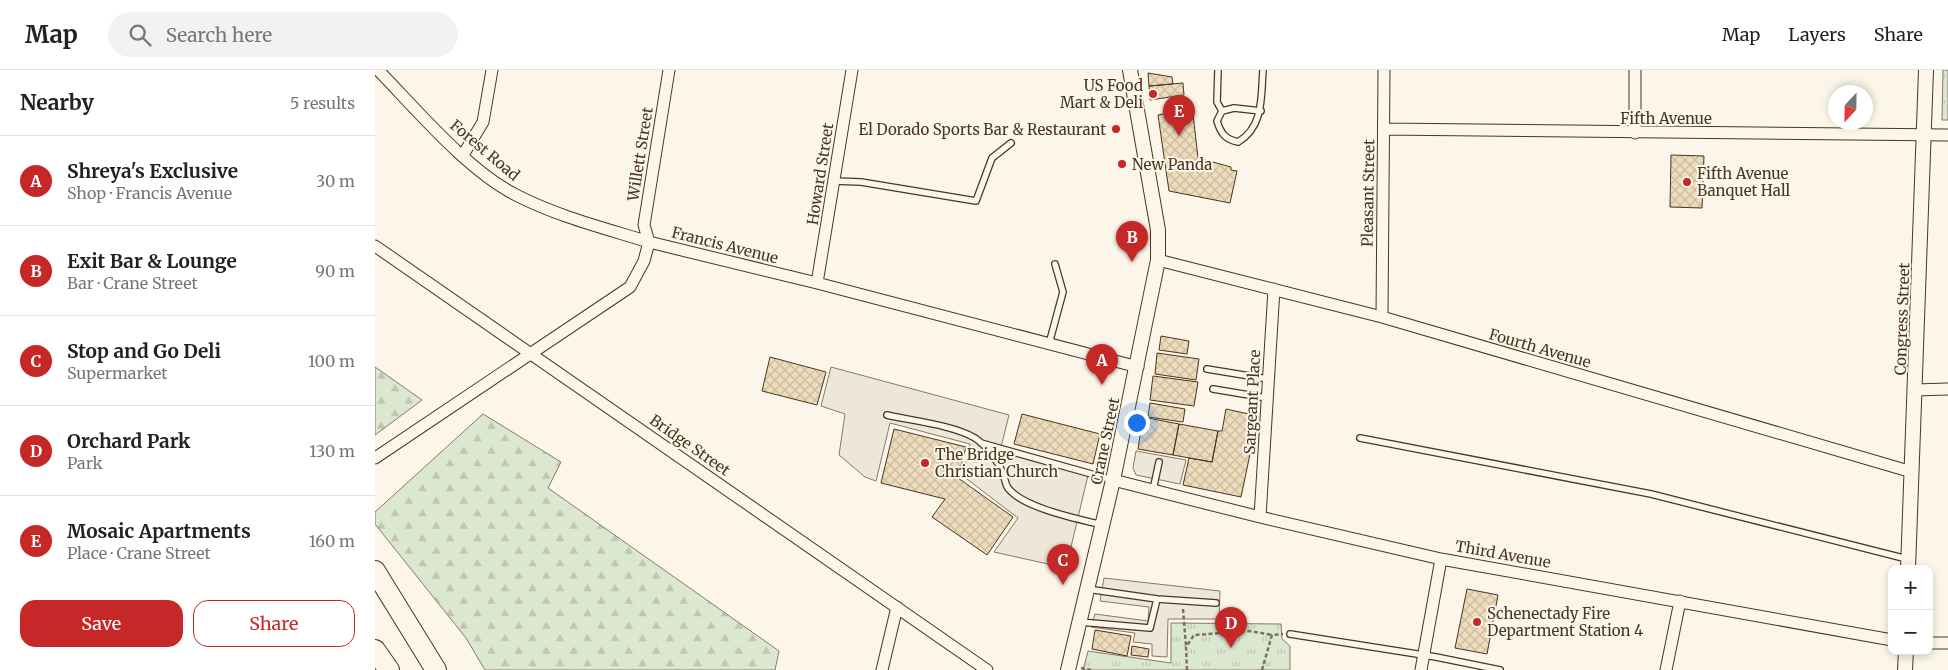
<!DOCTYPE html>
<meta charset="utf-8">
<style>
:root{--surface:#fff;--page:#f2f2f2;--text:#222;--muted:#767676;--line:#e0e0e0;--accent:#c62828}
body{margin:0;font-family:Merriweather,serif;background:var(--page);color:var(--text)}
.controls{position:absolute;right:15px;bottom:15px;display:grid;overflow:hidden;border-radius:10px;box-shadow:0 2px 8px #0003}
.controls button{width:45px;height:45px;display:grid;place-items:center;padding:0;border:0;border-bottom:1px solid var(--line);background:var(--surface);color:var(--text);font:25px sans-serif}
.compass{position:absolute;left:1453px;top:15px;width:45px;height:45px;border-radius:50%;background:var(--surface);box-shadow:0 2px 8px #0003;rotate:202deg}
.you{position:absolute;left:761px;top:352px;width:18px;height:18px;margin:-12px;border:4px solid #fff;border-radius:50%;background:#1a73e8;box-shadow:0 0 0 8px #1a73e833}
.badge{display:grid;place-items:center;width:32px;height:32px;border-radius:50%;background:var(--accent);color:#fff;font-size:16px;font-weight:700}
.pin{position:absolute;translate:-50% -41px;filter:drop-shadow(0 1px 2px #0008)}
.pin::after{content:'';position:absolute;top:26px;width:18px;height:15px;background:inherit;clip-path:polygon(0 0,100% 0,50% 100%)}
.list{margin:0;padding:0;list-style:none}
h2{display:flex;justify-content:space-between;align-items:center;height:65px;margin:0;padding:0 20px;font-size:21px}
h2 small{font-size:16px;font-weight:400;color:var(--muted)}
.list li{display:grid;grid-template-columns:32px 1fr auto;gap:15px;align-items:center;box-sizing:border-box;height:90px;padding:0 20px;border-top:1px solid var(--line)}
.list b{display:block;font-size:19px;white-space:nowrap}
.list p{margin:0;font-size:16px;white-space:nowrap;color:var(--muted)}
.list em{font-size:16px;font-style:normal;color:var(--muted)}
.actions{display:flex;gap:10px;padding:15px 20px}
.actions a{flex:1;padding:11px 0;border:1px solid var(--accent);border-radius:15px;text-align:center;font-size:18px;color:var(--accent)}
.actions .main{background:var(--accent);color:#fff}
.icon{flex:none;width:28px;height:28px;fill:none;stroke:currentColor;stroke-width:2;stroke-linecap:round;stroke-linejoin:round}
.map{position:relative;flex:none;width:1573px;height:600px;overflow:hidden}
header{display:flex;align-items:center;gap:30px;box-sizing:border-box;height:70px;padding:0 25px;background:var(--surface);border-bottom:1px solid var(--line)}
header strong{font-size:24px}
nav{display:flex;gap:28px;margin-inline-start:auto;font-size:18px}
.search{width:350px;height:45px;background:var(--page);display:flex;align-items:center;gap:12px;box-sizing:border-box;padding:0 18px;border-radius:28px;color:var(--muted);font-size:19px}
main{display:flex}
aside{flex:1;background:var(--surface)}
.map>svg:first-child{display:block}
.forest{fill:url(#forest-firs);stroke:#887966}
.park{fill:url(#park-tufts);stroke:#887966}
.parking{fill:#ede7d9;stroke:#887966}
.building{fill:url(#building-cross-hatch);stroke:#4a3520}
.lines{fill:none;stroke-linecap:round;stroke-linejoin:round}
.service-casing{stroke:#4a3520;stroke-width:8}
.minor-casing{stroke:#4a3520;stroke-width:13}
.tertiary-casing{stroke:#4a3520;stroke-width:16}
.motorway-casing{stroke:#4a3520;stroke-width:22}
.path{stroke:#7f6f5c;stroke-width:2.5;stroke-dasharray:4 2.5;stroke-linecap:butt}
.service{stroke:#fbf6e9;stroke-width:5.5}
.minor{stroke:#fbf6e9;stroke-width:11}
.tertiary{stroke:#fbf6e9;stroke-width:14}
.motorway{stroke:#fbf6e9;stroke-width:20}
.poi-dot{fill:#c62828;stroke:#fbf6e9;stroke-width:2}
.labels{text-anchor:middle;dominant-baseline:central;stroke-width:4;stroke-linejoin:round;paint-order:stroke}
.poi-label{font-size:15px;fill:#4a3520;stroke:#fbf6e9;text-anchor:start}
.street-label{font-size:15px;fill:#4a3520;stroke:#fbf6e9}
</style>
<header>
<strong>Map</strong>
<div class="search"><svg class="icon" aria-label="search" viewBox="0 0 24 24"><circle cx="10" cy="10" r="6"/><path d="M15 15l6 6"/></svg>Search here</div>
<nav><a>Map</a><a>Layers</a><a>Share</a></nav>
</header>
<main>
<aside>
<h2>Nearby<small>5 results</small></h2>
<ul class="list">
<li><span class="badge">A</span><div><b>Shreya's Exclusive</b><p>Shop · Francis Avenue</p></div><em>30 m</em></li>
<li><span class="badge">B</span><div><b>Exit Bar &amp; Lounge</b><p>Bar · Crane Street</p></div><em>90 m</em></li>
<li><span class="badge">C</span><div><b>Stop and Go Deli</b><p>Supermarket</p></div><em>100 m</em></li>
<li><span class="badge">D</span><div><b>Orchard Park</b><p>Park</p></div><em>130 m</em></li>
<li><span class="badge">E</span><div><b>Mosaic Apartments</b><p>Place · Crane Street</p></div><em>160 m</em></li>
</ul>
<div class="actions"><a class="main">Save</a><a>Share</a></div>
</aside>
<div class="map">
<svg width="1573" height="600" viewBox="0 0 1573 600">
<defs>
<pattern id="forest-firs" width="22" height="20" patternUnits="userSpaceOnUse" patternTransform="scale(1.25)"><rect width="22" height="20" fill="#dce7d0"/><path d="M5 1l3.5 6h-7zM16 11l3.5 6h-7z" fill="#bec7b2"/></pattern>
<pattern id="park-tufts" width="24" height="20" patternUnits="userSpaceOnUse" patternTransform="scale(1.25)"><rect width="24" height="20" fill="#dce7d0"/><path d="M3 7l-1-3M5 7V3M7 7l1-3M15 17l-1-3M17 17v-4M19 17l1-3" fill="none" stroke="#bec7b2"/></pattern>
<pattern id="building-cross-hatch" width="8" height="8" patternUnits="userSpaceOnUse" patternTransform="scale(1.25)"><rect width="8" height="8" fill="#ecdcbc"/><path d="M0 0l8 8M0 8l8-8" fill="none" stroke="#ccbda1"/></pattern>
</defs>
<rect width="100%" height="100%" fill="#fbf6e9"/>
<!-- forest -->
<path class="forest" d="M0,297l47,33 -47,35z
M108,344l78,48 -13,26 231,163 -4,19h-290l-19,-32 -91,-114v-12z"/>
<!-- park -->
<path class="park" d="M1568,0h5v50h-6z
M796,553l110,1 1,15 8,7v24h-207l5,-19 83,12z"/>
<!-- parking -->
<path class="parking" d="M456,297l178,48 -8,32 88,24 -23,97 -72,-16 24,-34 -55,-42 7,-32 -80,-21 -14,58 -11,-4 -26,-22 6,-41 -24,-8z
M761,381l50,9 -6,24 -44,-9 -3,-7z
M729,508l116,13 -1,28h-51l-1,38 -15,-1v-12l-19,-2 2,-9 -44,-6 4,-13 53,7 1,-14 -49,-6z"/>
<!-- building -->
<path class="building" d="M773,3l24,4 1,7 -24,2z
M808,13l1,12 -34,5 -1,-14z
M812,39v5h6l5,44 33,9v3l6,1 -7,32 -61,-12 -11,-76z
M1296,85l33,1 -2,52 -32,-1z
M786,266l28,5 -2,13 -28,-4z
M782,283l42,6 -3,21 -41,-6z
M395,287l56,15 -9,33 -55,-14z
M778,306l45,6 -4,24 -44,-6z
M775,333l35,6 -2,13 -35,-5z
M851,339l32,7 -17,81 -58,-12 6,-27 23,4 6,-31h4z
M647,344l78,20 -7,30 -79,-20z
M768,347l36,7 -6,31 -35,-6z
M804,354l39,7 -6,31 -39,-7z
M519,359l72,18 -8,31 55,39 -26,38 -55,-38 13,-18 -64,-16z
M1092,519l31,6 -11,59 -32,-6z
M720,560l36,6 -4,20 -35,-7z
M757,576l17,3 -1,8 -17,-2z"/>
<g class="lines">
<!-- service casing -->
<g class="service-casing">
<path id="service" d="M843,0l-1,32 5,9
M886,41l-27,-3 -12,3 -5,10c4,13 8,18 21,21 26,-15 23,-46 25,-72
M459,111l27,1 115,19 16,-43 19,-15
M674,274l14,-52 -8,-28
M832,299l61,10
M838,319l54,9
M512,345c26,6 66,10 88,23 12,8 23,23 28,36 2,4 2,10 5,14 15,20 70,31 95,37
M985,368l291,56 256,65
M606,373l132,37
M778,420l6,-28
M782,529l59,4
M705,552l70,6 7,-29 -70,-10
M915,564l146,23 64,13"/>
</g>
<!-- minor casing -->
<g class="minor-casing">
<path id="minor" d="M3,0c39,40 89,100 138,125 43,22 88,33 133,47
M1009,59l564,6
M1260,63v-63
M88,85l20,-33 9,-52
M274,172l-5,-17 25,-155
M0,176l612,424
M783,190l224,57 530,155
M442,213l35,-213
M1007,247l2,-247
M1540,320l33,-1
M0,388l255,-171 14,-26 5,-19 168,41 321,84
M738,410l147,37 181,42 451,81
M885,447l14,-228
M1554,573h19
M507,600l15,-63
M1046,600l20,-111
M1291,600l14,-69"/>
</g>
<!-- tertiary casing -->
<g class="tertiary-casing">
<path id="tertiary" d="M1533,499l18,-499
M693,600l45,-190 45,-220v-30l-28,-160
M1530,600l1,-19"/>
</g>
<!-- motorway casing -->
<g class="motorway-casing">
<path id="motorway" d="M0,501l61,99
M0,580l14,20"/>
</g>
<!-- path -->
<path class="path" d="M808,539l3,37
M706,598l10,2
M812,600l-1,-23 8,-12 56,-4 22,4
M887,600l10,-35 11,-1"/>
<!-- service -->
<use href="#service" class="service"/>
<!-- minor -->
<use href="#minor" class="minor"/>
<!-- tertiary -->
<use href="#tertiary" class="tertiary"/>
<!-- motorway -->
<use href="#motorway" class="motorway"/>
</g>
<!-- markers -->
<g class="poi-dot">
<circle cx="778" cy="24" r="5"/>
<circle cx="741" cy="59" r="5"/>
<circle cx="747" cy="94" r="5"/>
<circle cx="1312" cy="112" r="5"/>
<circle cx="550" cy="393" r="5"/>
<circle cx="1102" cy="552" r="5"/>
</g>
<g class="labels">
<!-- poi labels -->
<g class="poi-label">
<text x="768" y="15" text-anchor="end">US Food<tspan x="768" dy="17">Mart &amp; Deli</tspan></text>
<text x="731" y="59" text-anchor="end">El Dorado Sports Bar &amp; Restaurant</text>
<text x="757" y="94">New Panda</text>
<text x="1322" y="103">Fifth Avenue<tspan x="1322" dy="17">Banquet Hall</tspan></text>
<text x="560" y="384">The Bridge<tspan x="560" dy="17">Christian Church</tspan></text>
<text x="1112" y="543">Schenectady Fire<tspan x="1112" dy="17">Department Station 4</tspan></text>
</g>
<!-- street labels -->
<g class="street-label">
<text x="1291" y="48">Fifth Avenue</text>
<text transform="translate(110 80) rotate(40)">Forest Road</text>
<text transform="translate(265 84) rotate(-81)">Willett Street</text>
<text transform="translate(445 104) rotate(-81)">Howard Street</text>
<text transform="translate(993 123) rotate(-89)">Pleasant Street</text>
<text transform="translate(350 175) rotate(14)">Francis Avenue</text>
<text transform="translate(1527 249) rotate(-88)">Congress Street</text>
<text transform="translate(1165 278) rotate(16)">Fourth Avenue</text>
<text transform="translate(877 332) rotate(-87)">Sargeant Place</text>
<text transform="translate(730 371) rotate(-78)">Crane Street</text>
<text transform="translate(315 375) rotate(35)">Bridge Street</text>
<text transform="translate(1128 484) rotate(10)">Third Avenue</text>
</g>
</g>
</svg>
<div class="controls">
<button>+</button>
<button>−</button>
</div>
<svg class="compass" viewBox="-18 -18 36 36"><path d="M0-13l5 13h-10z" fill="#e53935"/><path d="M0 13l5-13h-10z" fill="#767676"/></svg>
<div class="you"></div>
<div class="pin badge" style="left:727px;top:315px">A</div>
<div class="pin badge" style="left:757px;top:192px">B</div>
<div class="pin badge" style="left:688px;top:515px">C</div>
<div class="pin badge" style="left:856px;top:578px">D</div>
<div class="pin badge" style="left:804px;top:66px">E</div>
</div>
</main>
